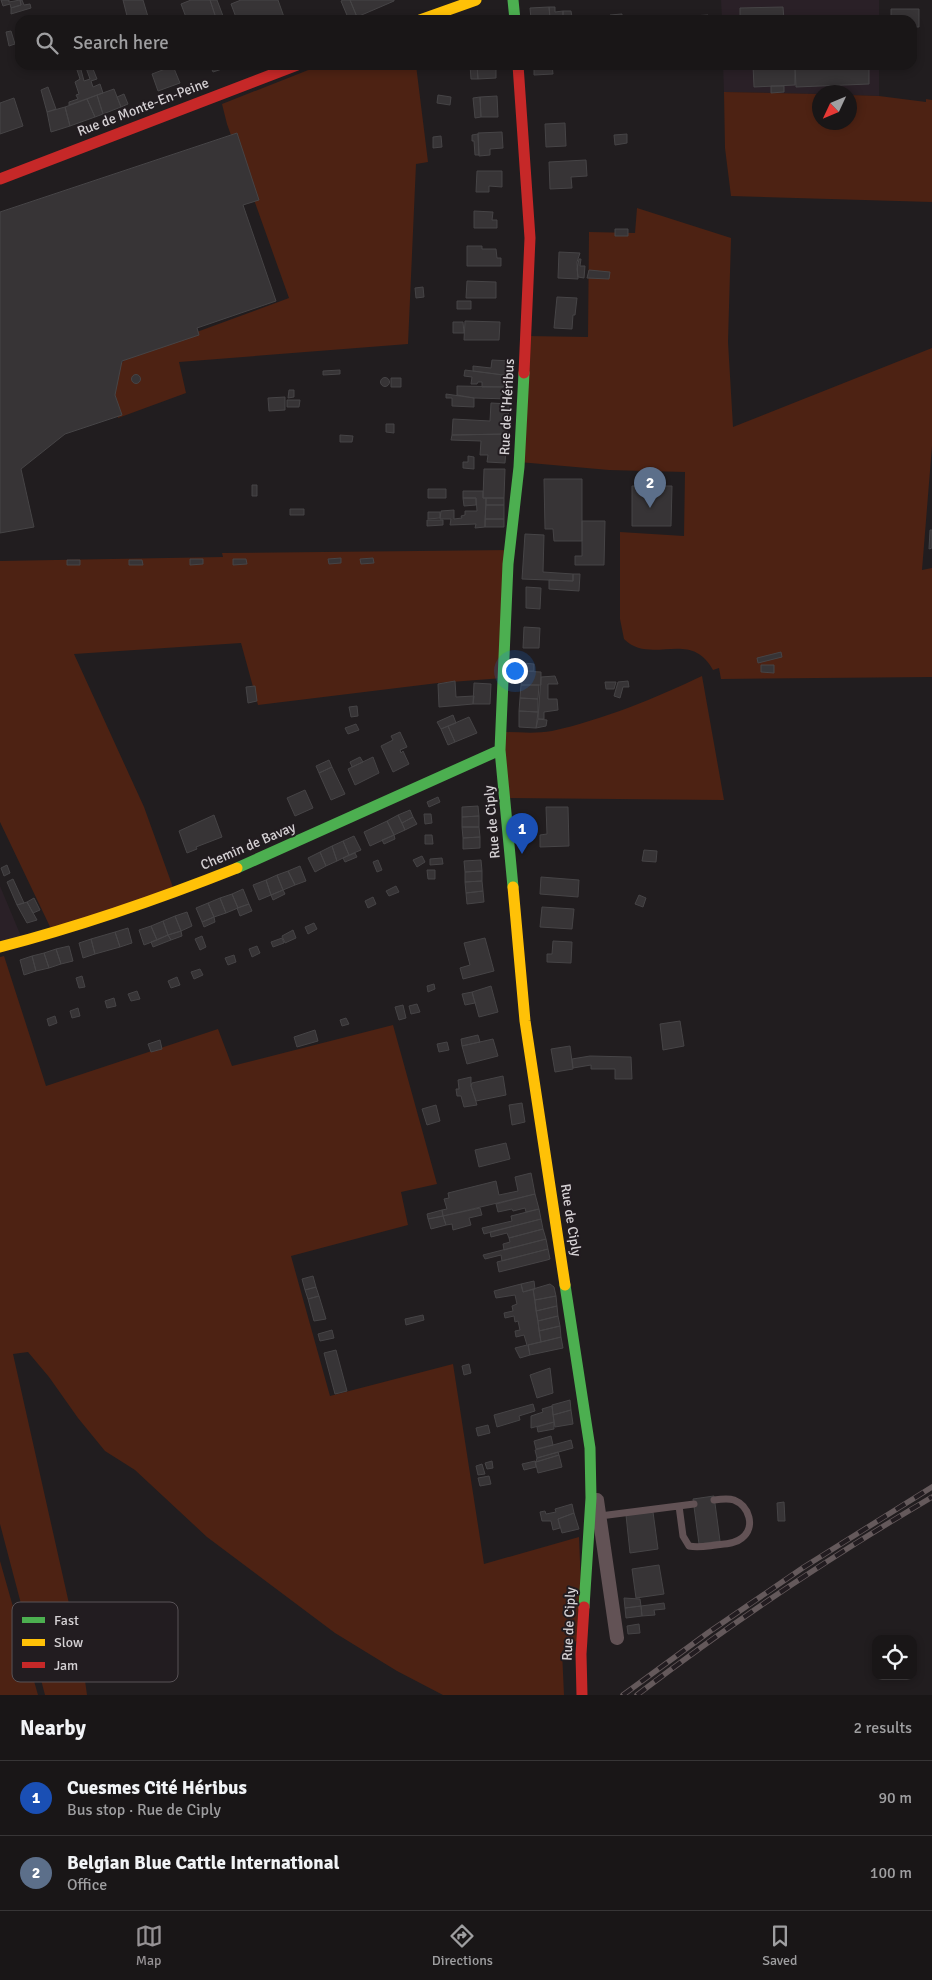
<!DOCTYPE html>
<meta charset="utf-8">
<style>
:root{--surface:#191617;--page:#262324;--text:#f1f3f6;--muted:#9f9fa1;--line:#373536;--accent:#969295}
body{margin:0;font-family:Signika,sans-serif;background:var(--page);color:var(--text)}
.controls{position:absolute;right:15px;bottom:15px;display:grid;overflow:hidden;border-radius:10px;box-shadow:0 2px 8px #0003}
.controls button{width:45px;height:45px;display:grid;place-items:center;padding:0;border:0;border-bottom:1px solid var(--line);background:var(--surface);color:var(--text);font:25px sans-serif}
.compass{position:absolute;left:812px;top:85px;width:45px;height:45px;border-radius:50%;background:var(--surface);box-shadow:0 2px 8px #0003;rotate:226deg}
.you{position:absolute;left:514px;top:670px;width:18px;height:18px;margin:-12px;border:4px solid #fff;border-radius:50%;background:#1a73e8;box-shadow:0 0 0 8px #1a73e833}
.badge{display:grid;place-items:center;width:32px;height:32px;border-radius:50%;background:var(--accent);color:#fff;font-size:16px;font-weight:700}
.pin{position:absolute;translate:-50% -41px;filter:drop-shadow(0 1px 2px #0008)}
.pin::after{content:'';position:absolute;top:26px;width:18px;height:15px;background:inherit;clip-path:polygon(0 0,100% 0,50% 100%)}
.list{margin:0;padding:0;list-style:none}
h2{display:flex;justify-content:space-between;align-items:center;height:65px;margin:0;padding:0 20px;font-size:21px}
h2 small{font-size:16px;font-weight:400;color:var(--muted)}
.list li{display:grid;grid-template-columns:32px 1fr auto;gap:15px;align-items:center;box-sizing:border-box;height:75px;padding:0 20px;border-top:1px solid var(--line)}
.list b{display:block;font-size:19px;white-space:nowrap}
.list p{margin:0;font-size:16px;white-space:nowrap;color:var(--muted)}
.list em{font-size:16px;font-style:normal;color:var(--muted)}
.icon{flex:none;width:28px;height:28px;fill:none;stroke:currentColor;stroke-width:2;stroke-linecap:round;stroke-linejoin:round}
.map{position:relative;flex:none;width:932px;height:1695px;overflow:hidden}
.search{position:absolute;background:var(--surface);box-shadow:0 2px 8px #0003;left:15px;right:15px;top:15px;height:55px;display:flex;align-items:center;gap:12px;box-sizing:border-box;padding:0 18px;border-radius:15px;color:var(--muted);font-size:19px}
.sheet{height:215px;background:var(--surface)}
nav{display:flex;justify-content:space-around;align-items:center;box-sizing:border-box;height:70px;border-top:1px solid var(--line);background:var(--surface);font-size:14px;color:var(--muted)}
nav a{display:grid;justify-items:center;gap:2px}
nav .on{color:var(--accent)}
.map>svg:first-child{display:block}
.built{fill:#2a2027}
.green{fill:#4d2213}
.building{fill:#373436;stroke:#464446}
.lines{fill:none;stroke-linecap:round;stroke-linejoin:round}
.lane{stroke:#625255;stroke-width:7}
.street{stroke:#625255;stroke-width:14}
.fast{stroke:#4caf50;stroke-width:11}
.slow{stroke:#ffc107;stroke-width:11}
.jam{stroke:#c62828;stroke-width:11}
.rail-casing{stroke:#64595b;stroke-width:5.5}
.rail{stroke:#221c20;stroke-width:4;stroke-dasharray:11;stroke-linecap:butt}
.labels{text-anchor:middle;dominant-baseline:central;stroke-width:4;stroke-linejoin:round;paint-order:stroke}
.street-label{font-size:14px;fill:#d5d1d4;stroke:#221c20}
.key{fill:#221c20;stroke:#585256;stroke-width:1}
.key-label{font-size:14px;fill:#d5d1d4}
</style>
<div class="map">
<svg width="932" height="1695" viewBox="0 0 932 1695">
<rect width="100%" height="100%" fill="#211d1f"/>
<!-- built -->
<path class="built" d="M721,0h158v20h-157z
M723,65h156v31l-29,-1v-3h-30l-1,2 -95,-2z
M0,886l23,55 -23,6z"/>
<!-- green -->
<path class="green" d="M321,65h95l12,97 -12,2 -8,180 -229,18 7,31 -68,25 -6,-34 4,-14 10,-12 163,-60 -62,-174 -5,-20z
M724,92l95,2 1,28h30v-27l29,1 47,6v-3l6,1v102l-201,-6 -6,-48z
M637,208l94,30 -3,104 5,85 199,-79v98l-10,124 10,-2v109l-211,2 -2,-11 -6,2c-22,-42 -62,-4 -89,-31l-4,-20v-87l64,4 1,-64 -76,-2 -90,-8 7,-126 62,1 1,-105 46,1z
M510,550l-7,128 -65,5 -180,22 -17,-62 -167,11 70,153 31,86 -122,40 -53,-111v-261l223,-4 -1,-4z
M702,676l22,124 -219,-2 -3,-66c16,0 33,2 50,-1 50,-11 104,-33 150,-55z
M4,956l42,130 172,-57 14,37 161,-41 44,159 -36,8 7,33 -117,31 39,140 123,-32 31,200 95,-27 4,99 -21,15 2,44h-121l-46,-24 -62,-38 -128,-96 -72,-67 -30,-19 -27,-33 -29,-41 -21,-25 -15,2 70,312 4,29h-42l-45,-171v-567z
M0,1561l38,134h-38z"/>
<!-- building -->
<path class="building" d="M1,0h8v2l11,-2 1,5 -10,3 -1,-4 -7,2z
M20,0h2l2,5 6,-1 1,4 -20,6v-6l10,-3z
M123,0h20l6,20h-21z
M191,0h19l6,18 -29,2 -6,-16z
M210,0h7l6,16 -7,2z
M241,0h37l6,17 -9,3h-38l-6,-16z
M343,0h7l7,17 -8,3 -8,-19z
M350,0h44v1l-37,16z
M549,7l1,11 -19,1 -1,-11z
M549,7h6v5l8,-1v6l-13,1z
M783,7l1,13h-44v-12z
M891,9h28v18h-7v-7h-21z
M563,11h8l1,6h-9z
M622,14v6h-12v-5z
M708,15v5h-63v-1z
M11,31l4,13 -6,2 -3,-14z
M85,65h11l1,2 -4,2 4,10 -6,2 2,6 7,-3 3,9 -34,12v-3l9,-3 -2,-4 3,-1 -4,-12 5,-3 -4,-12 4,-1 4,15 6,-2z
M210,65h21v1l-18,6z
M470,65h7l1,14h-7z
M477,65h19v13l-18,1z
M534,65h18l1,9 -19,1z
M753,65h42v20l-41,2z
M795,65h74v19l-73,3z
M173,66l7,17 -22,8 -6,-17z
M771,86h13v6l-13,1z
M48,87l8,22 -9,3 -6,-22z
M114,89l7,18 -18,7 -6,-19z
M124,94l4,10 -7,3 -4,-10z
M97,95l6,19 -8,3 -8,-18z
M438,95l13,2 -1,8 -13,-2z
M497,96l1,21h-17l-1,-20z
M480,97l1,20 -6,1 -2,-20z
M14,98l9,28 -23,8v-31z
M87,99l8,18 -25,9 -5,-19z
M65,107l5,19 -19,6 -4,-20z
M565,123l1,23 -20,1 -1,-23z
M502,132l1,16 -13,1v6l-11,1 -1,-23z
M237,133l22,67 -16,5 33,96 -79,27 2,7 -77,26 -7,34 7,20 -57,19 -44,35 13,58 -34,6v-321z
M478,134l1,21h-4l-1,-14h-2v-6z
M627,134v9l-12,2 -1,-10z
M441,136l1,11 -9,1v-11z
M586,160l1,16 -16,1 1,11 -22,1 -1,-27z
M477,171h25v16l-13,-1v6h-13z
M474,211l19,1 -1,8h5v8h-23z
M615,229h13v7h-13z
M467,246h15v3h14l1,9h4v8h-34z
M559,252l21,1 -3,9 1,17 -20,-1z
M579,259h2l-1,7h5l-1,12 -6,-1 -1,-8z
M589,270l21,2 -1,7 -22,-1z
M467,281l29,1v16h-30z
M423,287l1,10 -8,1 -1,-10z
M557,297l20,1 -2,17h-2l-1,14 -18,-1z
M457,301h14v8h-14z
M465,321l35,1 -1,18h-35z
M453,322h10l1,11h-11z
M492,360l19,1v15l-38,-5v-5l18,2z
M340,370v4l-17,1v-4z
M465,370l46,6 -1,11h-28v-5h-4l-1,2h-6l1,-7 -8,-1z
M131.5 379a4.5 4.5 0 1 1 9 0a4.5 4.5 0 1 1-9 0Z
M380.5 382a4.5 4.5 0 1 1 9 0a4.5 4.5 0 1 1-9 0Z
M391,378h10v9h-10z
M457,386l53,1v12l-36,-1 -17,-3z
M289,390h5v7l-6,1z
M446,394l28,4v9l-22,-1v-8h-6z
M285,397v13l-16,1 -1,-13z
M287,400h13l-1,7h-12z
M491,403l18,1 -2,30 -55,1 1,-16 37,2z
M386,424h8v9l-8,-1z
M507,434l-2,29 -18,-1 1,-7h-8l1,-14 -30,-1 1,-5z
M340,435l13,1 -1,6h-12z
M468,456l6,1v12l-11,-1v-6h5z
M484,469h21l-1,29h-21z
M544,479h38v62h-28l-1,-12h-8z
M252,485h5v11h-5z
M632,486h40l-1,40h-39z
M428,489h18v9h-18z
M463,491h20v7h3l-1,29 -10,1 1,-4 -26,1 1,-6h-11l1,-8 13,-1v9l8,-1 -1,-2 4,-1v-4h12l-1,-13h-13z
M463,498h13v7l-12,1z
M486,498h18v7h-18z
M486,505h18v14h-19z
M290,509h14v6h-14z
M428,512h12v6l-12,1z
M485,519h19v8h-19z
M427,520h16v5l-16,1z
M582,521h23l-1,44h-29v-9h7z
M930,530h2v18l-3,1z
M525,534l19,1 -1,37 30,2v7l-51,-2z
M341,558v5l-12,1 -1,-5z
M373,558l1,5 -13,1 -1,-5z
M190,559h13v5l-13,1z
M233,559h13l1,5 -14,1z
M67,560h13v5h-13z
M129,560h13l1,5h-14z
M573,574h7l-1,17 -30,-2v-9l24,1z
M526,587l15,1 -1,21 -14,-1z
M524,627l16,1 -1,20h-16z
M781,652l1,5 -24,6 -1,-5z
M523,663l11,1v7h-12z
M761,665h13v8l-13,-1z
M522,671l19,1v13h-20z
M555,676l3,8h-10v15h9l1,11 -14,2v7h-6l3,-42z
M455,681l1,16 18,-1 -1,8 -34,3 -1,-23z
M628,681l1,6h-6l-3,11 -6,-2 4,-14z
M605,682h11l-2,7h-8z
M474,683l17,1 -1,20h-17z
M521,685h18l-1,14 -18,-1z
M255,686l2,15 -9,2 -2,-16z
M520,698l18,1v13l-19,-1z
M357,706l1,10 -7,1 -2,-10z
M519,711l19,1 -2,16 -17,-1z
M453,715l3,8 -15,6 -4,-7z
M469,717l8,16 -22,9 -7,-16z
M538,719l9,1 -1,6 -10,2z
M356,724l3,6 -11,4 -3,-6z
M448,726l7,16 -7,3 -7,-16z
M400,732l7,15 -7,3 1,3 2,-2 6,13 -16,8 -12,-26 12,-6 -2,-4z
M360,757l3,5 -11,5 -2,-5z
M373,757l6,16 -24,12 -7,-16z
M329,760l3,7 -13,6 -3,-7z
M332,767l13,27 -14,6 -12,-27z
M305,790l8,18 -18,8 -8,-18z
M438,797l2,5 -11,5 -2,-5z
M478,806l1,10 -17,1v-10z
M546,807h22l1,39 -29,1v-12l7,-1z
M410,810l3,7 -11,6 -4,-8z
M424,814h7l1,9 -7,1z
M214,815l8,22 -26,10 1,2 -10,4 -8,-22z
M398,815l7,15 -11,5 -7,-14z
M479,816v11h-17v-10z
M413,817l4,7 -12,6 -3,-7z
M387,821l7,14 -24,11 -6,-14z
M462,827h17l1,10 -17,1z
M394,835l1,4 -11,5 -2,-4z
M425,835h7l1,9h-8z
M354,836l7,14 -12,5 -6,-14z
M480,837v11l-17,1v-11z
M343,841l6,14 -12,6 -5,-15z
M332,846l5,15 -11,5 -6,-14z
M644,850l13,1 -1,11 -14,-1z
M320,852l6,14 -11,6 -7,-14z
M355,853l2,4 -12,5 -2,-4z
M422,856l3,6 -8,5 -4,-7z
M442,858l1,6 -13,1v-6z
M378,860l4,10 -5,2 -4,-10z
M481,860l1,11 -17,1 -1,-11z
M7,865l3,8 -6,3 -3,-8z
M300,866l6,15 -11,4 -7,-14z
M427,870h8v9h-7z
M288,871l7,14 -12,5 -6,-15z
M482,871v10l-17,1v-10z
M277,875l6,15 -12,5 -5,-15z
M541,877l38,3 -1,17 -38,-3z
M13,879l11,24 -7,2 -10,-23z
M266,880l5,15 -12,5 -6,-15z
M482,881l1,10 -17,2 -1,-11z
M396,886l3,6 -10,4 -3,-5z
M243,889l6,15 -11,4 -6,-14z
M283,890l2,4 -12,6 -2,-5z
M483,891l1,11 -17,2 -1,-11z
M232,894l6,14 -12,5 -6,-15z
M639,895l7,3 -3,9 -8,-3z
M373,897l3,7 -8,4 -3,-7z
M34,898l6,12 -7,3 -6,-11z
M220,898l6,15 -12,4 -6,-14z
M27,902l10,18 -10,3 -10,-18z
M208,903l6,14 -12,5 -6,-14z
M249,904l3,7 -12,5 -3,-8z
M542,907l32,2 -2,20 -32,-2z
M187,912l5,14 -11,5 -6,-15z
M175,916l6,15 -13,4 -5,-14z
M214,917l1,5 -11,5 -2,-5z
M163,921l5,14 -11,5 -6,-14z
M314,923l3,6 -9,5 -3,-7z
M151,926l6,14 -13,5 -5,-15z
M128,928l4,15 -12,4 -5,-15z
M293,930l3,8 -11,5 -3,-7z
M181,931l1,5 -11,4 -3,-5z
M115,932l5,15 -25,7 -4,-15z
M168,935l3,5 -18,7 -2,-5z
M202,936l4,11 -6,3 -5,-11z
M282,938l2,5 -11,4 -2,-5z
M485,938l9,33 -31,8 -3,-11 10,-3 -6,-22z
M91,939l4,15 -12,4 -4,-15z
M553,941l19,1 -1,21 -24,-1v-8h5z
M69,946l4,15 -12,3 -5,-15z
M257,946l3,7 -8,4 -3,-8z
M56,949l5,15 -12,4 -5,-15z
M44,953l5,15 -13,3 -4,-15z
M234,955l2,7 -8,3 -3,-7z
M32,956l4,15 -12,4 -4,-15z
M200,969l3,6 -9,4 -3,-7z
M82,976l3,11 -6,1 -3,-10z
M177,977l3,8 -9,3 -3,-7z
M434,984l1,5 -7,3 -1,-6z
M491,986l7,26 -19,5 -7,-25z
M137,991l3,8 -9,2 -3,-7z
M472,992l3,11 -10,2 -3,-11z
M114,998l2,8 -9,2 -2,-7z
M417,1004l3,8 -9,2 -2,-8z
M403,1005l3,13 -7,2 -4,-13z
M78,1008l2,8 -8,2 -2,-7z
M55,1016l2,7 -8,3 -2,-7z
M346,1018l3,6 -7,2 -2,-6z
M680,1021l4,25 -21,4 -3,-26z
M315,1030l3,11 -21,6 -3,-10z
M478,1035l2,7 -18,4 -1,-7z
M493,1039l5,17 -31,8 -5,-18z
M160,1040l2,9 -11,3 -3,-8z
M447,1042l2,8 -10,2 -2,-8z
M570,1046l3,23 -18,3 -4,-23z
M590,1056l41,1 1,22h-17v-10h-24v-4l-18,3 -1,-9z
M503,1076l3,19 -30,6 -5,-15 1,-3z
M471,1077v9l6,19 -13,2 -3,-11h-4l-1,-7h3l-1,-9z
M522,1103l3,19 -13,3 -3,-20z
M436,1105l4,16 -13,4 -5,-16z
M506,1143l4,16 -31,8 -4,-17z
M531,1173l4,21 -92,22 -1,-6 5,-1 -3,-10 5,-1 -1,-5 48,-12 3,14 19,-4 -3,-14z
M535,1194l4,15 -13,3 -1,-4 -12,3 -1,-2 -14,3 -2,-8z
M480,1208l2,7 -13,3 2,7 -18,5 -1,-6 -6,1 -3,-9z
M539,1209l2,10 -57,15 -2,-6 30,-7 -1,-5z
M442,1210l1,6 -15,3 -1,-5z
M443,1216l3,9 -15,4 -3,-10z
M541,1219l2,10 -34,9 -2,-5 -16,4 -1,-5z
M543,1229l3,10 -42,11 -1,-6 7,-2 -1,-4z
M546,1239l2,10 -46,12 -1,-6 -16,4 -2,-4z
M548,1249l2,10 -3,1 -48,12 -2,-10z
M313,1276l3,11 -11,3 -3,-11z
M534,1281l1,8 -12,3 -2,-8z
M521,1284l2,8 10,-3 8,53 -13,3 2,10 -10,3 -5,-10 12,-3 -3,-10 -8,2 -1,-6 5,-1 -2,-9 -3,1 -1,-6 -9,2 -1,-5 9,-2 -1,-5 5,-2 -2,-9 -19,3 -2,-7z
M550,1284l4,3 2,9 -21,4 -2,-11z
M316,1287l3,9 -11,3 -3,-9z
M319,1296l7,23 -12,2 -6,-22z
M556,1296l1,10 -21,5 -1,-11z
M557,1306l1,10 -20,5 -2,-10z
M423,1315l1,5 -18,5 -1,-6z
M558,1316l2,10 -21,5 -1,-10z
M560,1326l1,11 -20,5 -2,-11z
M332,1330l2,8 -14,3 -2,-7z
M561,1337l2,11 -33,7 -2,-10z
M336,1350l11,41 -12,3 -11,-41z
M469,1364l2,9 -7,2 -2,-9z
M550,1368l3,25 -16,5 -7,-23z
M570,1400l1,10 -18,5 -1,-10z
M533,1404l2,7 -16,5 1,4 -23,7 -3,-12z
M552,1406l2,16 -23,6v-12l12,-4 -1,-3z
M571,1410l2,14 -18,3 -2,-12z
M554,1422v7l-16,3 -1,-5z
M488,1425l2,8 -12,3 -2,-8z
M551,1436l2,9 -17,4 -2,-8z
M571,1440l2,8 -36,10 -2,-8z
M558,1452l1,3 -23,7 1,-4z
M559,1455l3,12 -24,6 -3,-12 1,1z
M492,1461l1,7 -6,1 -2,-6z
M535,1461l1,6 -12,3 -2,-6z
M482,1464l3,10 -7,1 -2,-9z
M489,1476l2,8 -11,2 -2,-8z
M714,1496l6,45 -21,3 -6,-45z
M784,1502l1,19h-7l-1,-18z
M572,1504l2,9 -16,6 2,9 -7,2 -2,-9h-9l-2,-9 5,-1 1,3 10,-2 -1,-3z
M653,1512l5,37 -28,4 -4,-38z
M574,1513l5,16 -17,4 -4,-14z
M659,1565l5,29 -28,4 -4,-29z
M624,1598l16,1 1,7 -16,2z
M664,1603l1,6 -11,1 1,5 -13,1 -1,-10z
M641,1606l1,10 -16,2 -1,-10z
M639,1624l1,9 -12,1 -1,-8z"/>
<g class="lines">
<!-- lane -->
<path class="lane" d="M679,1506l4,30 6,10c9,2 18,0 27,-1 9,-1 19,-1 26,-7 14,-11 7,-32 -8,-38 -6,-2 -13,-1 -20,0
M600,1516l94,-12"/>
<!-- street -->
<path class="street" d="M597,1500l20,138"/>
<!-- fast -->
<path class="fast" d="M513,0l2,20
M237,868l263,-118
M513,887l-13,-137 8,-186 11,-97 5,-94
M565,1285l25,163 1,50 -7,109"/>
<!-- slow -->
<path class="slow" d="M420,20l56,-20
M513,887l12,134 40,264
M0,947c81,-21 159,-48 237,-79"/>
<!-- jam -->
<path class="jam" d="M518,65l12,173 -6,135
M0,179l297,-114
M582,1695l-1,-41 3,-47"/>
<!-- rail casing -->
<g class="rail-casing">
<path id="rail" d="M623,1695l86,-63 95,-65 128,-80
M637,1695c94,-72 193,-138 295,-198"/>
</g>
<!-- rail -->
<use href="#rail" class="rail"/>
</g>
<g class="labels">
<!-- street labels -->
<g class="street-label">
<text transform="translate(143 107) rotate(-21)">Rue de Monte-En-Peine</text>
<text transform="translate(507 407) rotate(-87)">Rue de l'Héribus</text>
<text transform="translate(492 822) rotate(-95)">Rue de Ciply</text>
<text transform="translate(248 846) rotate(-23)">Chemin de Bavay</text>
<text transform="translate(571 1220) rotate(81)">Rue de Ciply</text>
<text transform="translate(569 1624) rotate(-87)">Rue de Ciply</text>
</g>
</g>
<!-- legend -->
<rect x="12" y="1602" width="166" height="80" rx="8" class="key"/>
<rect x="22" y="1617" width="23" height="6" fill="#4caf50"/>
<rect x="22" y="1639" width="23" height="7" fill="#ffc107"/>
<rect x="22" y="1662" width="23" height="6" fill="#c62828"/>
<g class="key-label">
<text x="54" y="1625">Fast</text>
<text x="54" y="1647">Slow</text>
<text x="54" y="1670">Jam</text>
</g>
</svg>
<div class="controls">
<button><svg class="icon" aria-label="locate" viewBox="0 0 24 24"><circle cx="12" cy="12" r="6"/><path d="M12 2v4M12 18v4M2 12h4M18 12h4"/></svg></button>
</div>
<svg class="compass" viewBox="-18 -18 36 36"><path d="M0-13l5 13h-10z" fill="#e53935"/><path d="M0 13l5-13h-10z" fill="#9f9fa1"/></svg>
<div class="you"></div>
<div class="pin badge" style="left:522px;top:854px;background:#1a4fb4">1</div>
<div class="pin badge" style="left:650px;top:508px;background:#5c6f8a">2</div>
<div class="search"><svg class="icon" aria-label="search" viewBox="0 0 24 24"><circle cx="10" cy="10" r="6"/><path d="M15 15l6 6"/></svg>Search here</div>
</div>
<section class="sheet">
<h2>Nearby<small>2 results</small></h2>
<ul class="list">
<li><span class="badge" style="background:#1a4fb4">1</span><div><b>Cuesmes Cité Héribus</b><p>Bus stop · Rue de Ciply</p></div><em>90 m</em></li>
<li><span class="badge" style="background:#5c6f8a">2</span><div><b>Belgian Blue Cattle International</b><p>Office</p></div><em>100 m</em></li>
</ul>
</section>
<nav>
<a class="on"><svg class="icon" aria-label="map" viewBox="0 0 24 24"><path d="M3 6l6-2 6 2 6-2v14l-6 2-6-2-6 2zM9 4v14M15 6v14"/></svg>Map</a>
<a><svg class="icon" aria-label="directions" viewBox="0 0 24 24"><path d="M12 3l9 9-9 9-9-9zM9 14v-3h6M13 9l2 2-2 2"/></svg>Directions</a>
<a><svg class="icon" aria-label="saved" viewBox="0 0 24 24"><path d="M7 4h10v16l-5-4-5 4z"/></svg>Saved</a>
</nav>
